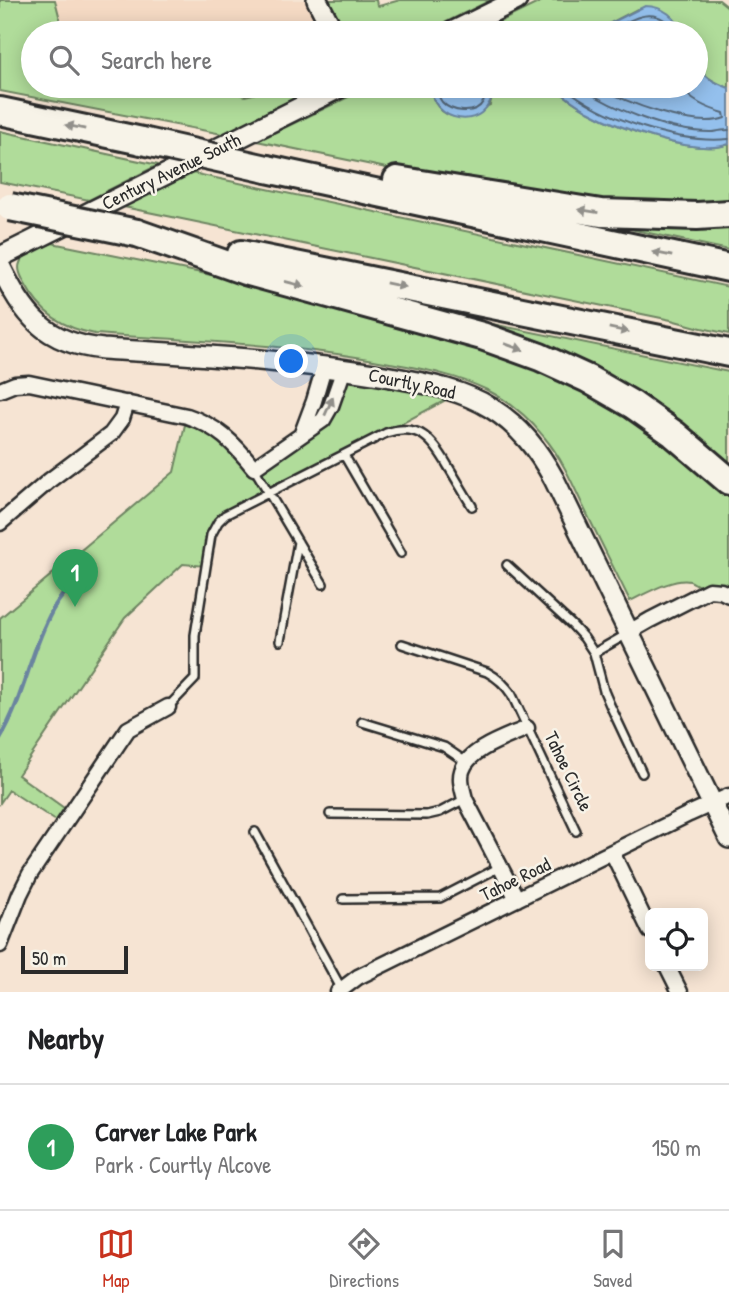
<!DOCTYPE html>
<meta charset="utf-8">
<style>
:root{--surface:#fff;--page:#f2f2f2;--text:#202124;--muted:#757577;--line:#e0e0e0;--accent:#c8321e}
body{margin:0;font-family:"Patrick Hand",sans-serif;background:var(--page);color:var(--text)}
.controls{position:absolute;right:21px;bottom:21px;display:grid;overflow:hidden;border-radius:10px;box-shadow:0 4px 18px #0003}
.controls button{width:63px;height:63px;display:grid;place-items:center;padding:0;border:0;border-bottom:2px solid var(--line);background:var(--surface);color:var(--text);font:35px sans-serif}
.scale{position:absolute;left:21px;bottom:18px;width:107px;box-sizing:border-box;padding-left:7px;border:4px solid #2b2b2b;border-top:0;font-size:19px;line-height:24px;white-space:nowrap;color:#2b2b2b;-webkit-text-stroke:5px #f7f3e8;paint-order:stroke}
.you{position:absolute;left:292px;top:362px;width:24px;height:24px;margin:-18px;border:5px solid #fff;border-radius:50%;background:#1a73e8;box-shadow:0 0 0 10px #1a73e833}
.badge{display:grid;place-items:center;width:46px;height:46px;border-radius:50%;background:var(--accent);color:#fff;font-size:23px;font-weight:700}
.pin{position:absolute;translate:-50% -58px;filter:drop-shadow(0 2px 4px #0008)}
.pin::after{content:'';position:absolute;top:37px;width:24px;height:21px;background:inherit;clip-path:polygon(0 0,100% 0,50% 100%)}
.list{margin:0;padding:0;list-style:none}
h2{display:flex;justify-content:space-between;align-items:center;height:91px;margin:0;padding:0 28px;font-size:30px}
h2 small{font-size:23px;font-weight:400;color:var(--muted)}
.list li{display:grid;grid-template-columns:46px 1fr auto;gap:21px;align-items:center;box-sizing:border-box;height:126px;padding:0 28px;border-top:2px solid var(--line)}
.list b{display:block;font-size:26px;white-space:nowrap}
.list p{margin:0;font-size:23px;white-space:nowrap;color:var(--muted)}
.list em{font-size:23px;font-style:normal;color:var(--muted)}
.icon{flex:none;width:38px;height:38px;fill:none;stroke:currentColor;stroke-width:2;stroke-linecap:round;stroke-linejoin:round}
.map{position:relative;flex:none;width:729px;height:992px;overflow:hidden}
.search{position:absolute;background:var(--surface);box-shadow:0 4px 18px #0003;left:21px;right:21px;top:21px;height:77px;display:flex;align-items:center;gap:18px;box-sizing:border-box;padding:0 24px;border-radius:38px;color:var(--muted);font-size:26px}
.sheet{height:217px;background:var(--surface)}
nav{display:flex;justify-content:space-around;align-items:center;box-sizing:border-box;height:98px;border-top:2px solid var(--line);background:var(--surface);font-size:19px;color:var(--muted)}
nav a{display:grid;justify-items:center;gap:4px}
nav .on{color:var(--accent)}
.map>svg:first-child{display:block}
.built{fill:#f5dac4}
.green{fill:#b0dc9a;stroke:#6e8462;stroke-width:2}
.water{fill:#94c0ed;stroke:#6a849f;stroke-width:2}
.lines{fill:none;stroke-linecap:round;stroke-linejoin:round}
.shore{stroke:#556779;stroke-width:2}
.stream{stroke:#6a849f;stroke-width:4.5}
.lane-casing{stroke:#2b2b2b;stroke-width:12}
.street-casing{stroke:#2b2b2b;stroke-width:19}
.secondary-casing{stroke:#2b2b2b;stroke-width:24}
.highway-casing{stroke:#2b2b2b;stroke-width:32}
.lane{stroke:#f7f3e8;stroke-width:7}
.street{stroke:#f7f3e8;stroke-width:14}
.secondary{stroke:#f7f3e8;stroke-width:19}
.highway{stroke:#f7f3e8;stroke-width:26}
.highway-bridge-casing{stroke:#2b2b2b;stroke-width:32;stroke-linecap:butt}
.highway-bridge{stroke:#f7f3e8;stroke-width:26}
.oneway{fill:#918f8a}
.labels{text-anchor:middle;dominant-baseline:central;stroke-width:5;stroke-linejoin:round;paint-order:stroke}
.street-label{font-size:19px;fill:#2b2b2b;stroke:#f7f3e8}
</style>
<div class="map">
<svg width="729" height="992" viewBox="0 0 729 992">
<rect width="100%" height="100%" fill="#f6e4d3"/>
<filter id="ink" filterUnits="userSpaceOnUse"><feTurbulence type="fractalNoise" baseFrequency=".0143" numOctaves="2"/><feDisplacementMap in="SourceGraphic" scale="14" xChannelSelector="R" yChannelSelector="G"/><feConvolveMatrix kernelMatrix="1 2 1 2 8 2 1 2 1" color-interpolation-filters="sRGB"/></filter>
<g filter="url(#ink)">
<!-- built -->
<path class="built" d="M0,0h305l17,33h-289v53h287l-86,42 -234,-46z"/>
<!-- green -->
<path class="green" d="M0,0h55l6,23 6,10h-34v53h197l6,6 9,4 8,-2 19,-8h48l-98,48 -222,-43z
M327,0h49l1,5 2,1 21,-6h91l-67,33h-79z
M544,0h175l10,8v80c-34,-13 -33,-21 -33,-55h-12l-5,-9 -42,-15 -34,18h-15l-18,-3 -16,4 -9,5h-68z
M371,86h61c-2,14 9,31 26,31 7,0 24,-9 32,-12l4,-19h59c10,9 23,18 35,25 31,17 108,46 141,33v62l-77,1 -237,-33 -158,-33z
M0,131l158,34 -69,35 -89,-18z
M192,173l537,114v47l-32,-7 -26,-7 -547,-113z
M626,222l103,1v27l-104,-22z
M52,243l194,39 282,80 96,50 105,81v94l-15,-4 -13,4c-2,-1 -9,-5 -11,-6 -16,-4 -45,13 -60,20 -16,-32 -31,-63 -47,-95 -11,-24 -22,-49 -39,-69 -15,-19 -35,-36 -57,-47 -30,-15 -64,-21 -97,-27 -97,-19 -196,-22 -295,-29 -32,-6 -55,-21 -70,-50 -3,-6 -8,-14 -5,-21 3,-10 23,-16 32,-20z
M468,319l261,53v98z
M344,369l115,24 -241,129 -12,44 -23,-2 -58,54 -107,157 53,38 -9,12 -53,-35 -9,13v-185l174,-146 13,-56 67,52 69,-48z"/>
<!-- water -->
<path class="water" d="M645,6c19,0 30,11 39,27h-139l9,-5 16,-4 18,3h15z
M696,60c8,18 15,21 33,28v56c-33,13 -110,-16 -141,-33 -12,-7 -25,-16 -35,-25h143z
M432,86h62c-5,52 -67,34 -62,0z"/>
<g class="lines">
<!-- shore -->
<path class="shore" d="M605,33c26,-12 50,-33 71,0
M438,86c0,6 0,11 4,16 9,10 33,14 41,0 3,-4 4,-11 4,-16
M563,86c40,33 115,58 166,53
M578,86c36,23 91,47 135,46 5,-1 10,-2 16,-2
M598,86c26,16 98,44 127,32l-1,-5c-18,-5 -33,-12 -45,-27"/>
<!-- stream -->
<path class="stream" d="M0,738c24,-39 30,-87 52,-127 9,-17 24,-31 39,-44"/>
<!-- lane casing -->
<g class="lane-casing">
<path id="lane" d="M344,455l57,98
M254,468l69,116
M507,565l65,60 12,13 10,15 10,38 6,14 32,68
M280,641l18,-99
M402,644l85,28c11,6 18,12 25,23l64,136
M594,653l35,-20
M168,707l27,-28v-44l16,-100 7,-13 7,-7 161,-82c33,-11 47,7 62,33 8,13 16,27 24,40
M362,722l82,25 22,15
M330,814l97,1 13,-3 25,-13
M255,832l86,156
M343,899l97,-1 60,-31"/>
</g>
<!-- street casing -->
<g class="street-casing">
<path id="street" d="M0,390l15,-6 14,-1 158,33c30,10 47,27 67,52l69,-48 8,-14 13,-37
M302,433l12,-32 10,-34
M0,523l50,-43 61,-46 11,-15 5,-16
M629,632l21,-12 59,-30 12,1 8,4
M612,852l38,79
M517,899l-52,-100c-2,-9 -6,-19 -3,-28 6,-22 46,-34 65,-43
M0,945l20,-51 10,-20 98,-145 40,-22
M667,966l13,26
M338,992l20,-15 331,-163 40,-18"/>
</g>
<!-- secondary casing -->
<g class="secondary-casing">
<path id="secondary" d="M317,0l17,33
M450,33l67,-33
M0,257l343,-171
M0,266c24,49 44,77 103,83 94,6 189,11 282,27 37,7 74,12 106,32 29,18 47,42 63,71l175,359"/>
</g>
<!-- highway casing -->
<g class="highway-casing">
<path id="highway" d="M0,111l142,30
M267,169l462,99
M397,180l204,33 96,3 32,-2
M137,233l108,38 237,65 58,21 48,22 45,26 41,29 55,47
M241,254l488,99"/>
</g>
<!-- lane -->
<use href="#lane" class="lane"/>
<!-- street -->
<use href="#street" class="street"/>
<!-- secondary -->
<use href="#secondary" class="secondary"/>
<!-- highway -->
<use href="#highway" class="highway"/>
<!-- highway-bridge casing -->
<g class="highway-bridge-casing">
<path id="highway-bridge" d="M142,141l125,28
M10,207l127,26"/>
</g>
<!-- highway-bridge -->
<use href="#highway-bridge" class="highway-bridge"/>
</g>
<!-- one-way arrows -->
<defs><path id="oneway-solid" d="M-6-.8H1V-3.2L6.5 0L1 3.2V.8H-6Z" transform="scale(1.75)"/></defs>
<g class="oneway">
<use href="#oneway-solid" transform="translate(75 127) rotate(-168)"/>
<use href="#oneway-solid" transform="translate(588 211) rotate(-171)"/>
<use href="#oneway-solid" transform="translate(662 254) rotate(-168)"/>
<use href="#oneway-solid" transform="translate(295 284) rotate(15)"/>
<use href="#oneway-solid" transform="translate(396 285) rotate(12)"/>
<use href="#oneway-solid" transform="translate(619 330) rotate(12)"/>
<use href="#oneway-solid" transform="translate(514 347) rotate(20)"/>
<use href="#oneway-solid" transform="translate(329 406) rotate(-66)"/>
</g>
</g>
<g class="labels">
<!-- street labels -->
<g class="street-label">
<text transform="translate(171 171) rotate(-26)">Century Avenue South</text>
<text transform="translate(412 383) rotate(12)">Courtly Road</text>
<text transform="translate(569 771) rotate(64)">Tahoe Circle</text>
<text transform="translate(515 879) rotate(-26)">Tahoe Road</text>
</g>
</g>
</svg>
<div class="controls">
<button><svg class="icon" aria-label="locate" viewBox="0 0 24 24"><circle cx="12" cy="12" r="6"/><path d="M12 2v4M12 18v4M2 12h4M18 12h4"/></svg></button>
</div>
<div class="scale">50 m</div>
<div class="you"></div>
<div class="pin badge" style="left:75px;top:607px;background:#2e9e5b">1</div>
<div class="search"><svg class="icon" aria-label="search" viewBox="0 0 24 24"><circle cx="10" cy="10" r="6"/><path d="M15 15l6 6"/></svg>Search here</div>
</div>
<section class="sheet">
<h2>Nearby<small></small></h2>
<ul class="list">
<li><span class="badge" style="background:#2e9e5b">1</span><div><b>Carver Lake Park</b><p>Park · Courtly Alcove</p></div><em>150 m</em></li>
</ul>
</section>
<nav>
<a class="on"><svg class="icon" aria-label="map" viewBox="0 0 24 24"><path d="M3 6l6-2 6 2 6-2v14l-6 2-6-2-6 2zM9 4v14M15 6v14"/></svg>Map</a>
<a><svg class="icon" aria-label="directions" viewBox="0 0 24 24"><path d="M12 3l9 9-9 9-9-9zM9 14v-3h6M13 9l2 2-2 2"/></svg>Directions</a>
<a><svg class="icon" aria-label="saved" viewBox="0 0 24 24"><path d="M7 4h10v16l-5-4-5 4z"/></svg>Saved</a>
</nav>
